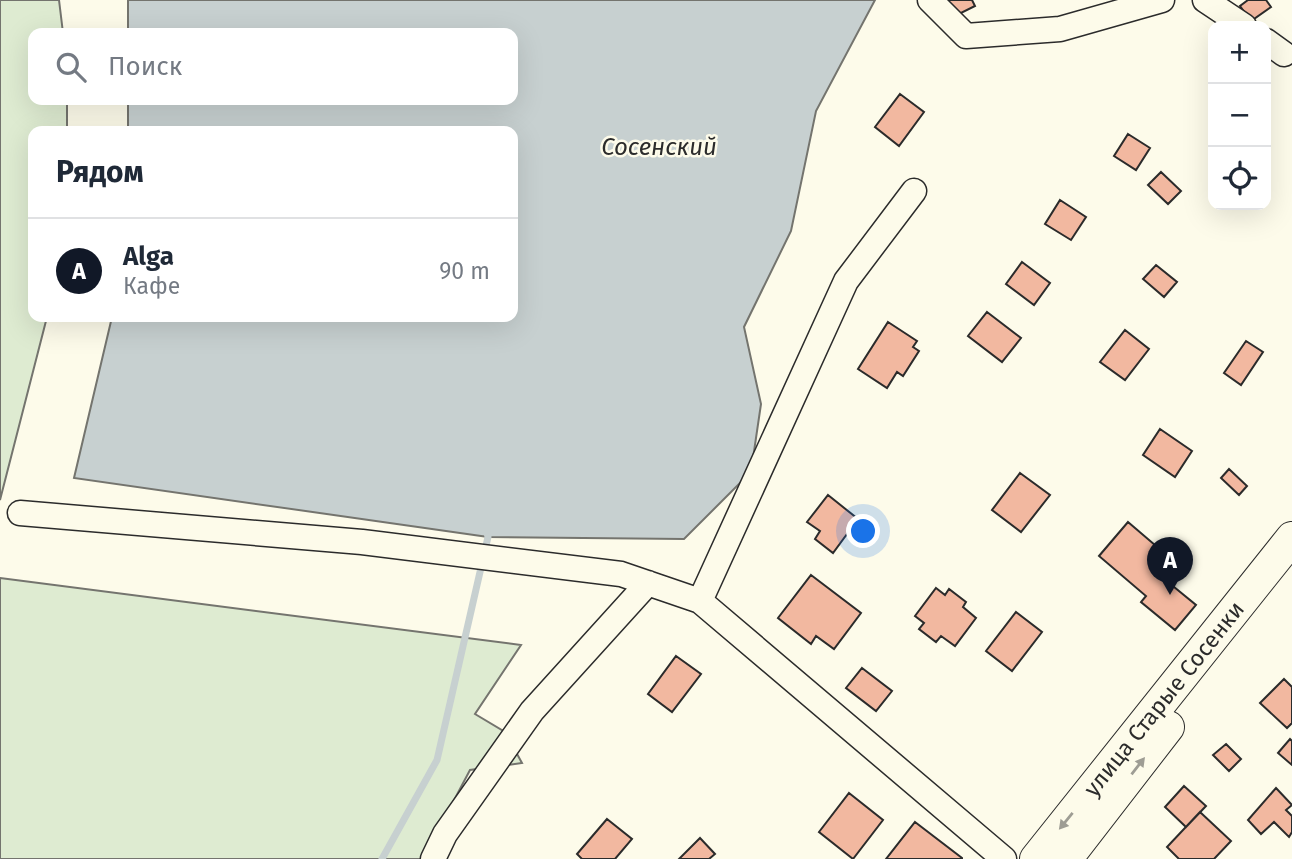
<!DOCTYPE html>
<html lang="ru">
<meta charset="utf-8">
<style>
:root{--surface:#fff;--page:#f2f2f3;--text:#1f2937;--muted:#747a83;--line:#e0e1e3;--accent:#111827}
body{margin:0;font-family:"Fira Sans",sans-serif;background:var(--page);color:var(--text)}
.controls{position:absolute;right:21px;top:21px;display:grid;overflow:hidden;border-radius:14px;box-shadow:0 7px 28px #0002}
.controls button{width:63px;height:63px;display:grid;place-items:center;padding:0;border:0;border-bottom:2px solid var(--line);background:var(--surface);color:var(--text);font:35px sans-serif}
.you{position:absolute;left:864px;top:532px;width:24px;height:24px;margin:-18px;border:5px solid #fff;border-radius:50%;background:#1a73e8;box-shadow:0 0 0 10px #1a73e833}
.badge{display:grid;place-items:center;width:46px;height:46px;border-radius:50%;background:var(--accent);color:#fff;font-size:23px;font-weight:700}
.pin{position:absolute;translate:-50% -58px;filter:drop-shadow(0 2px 4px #0008)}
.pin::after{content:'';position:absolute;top:37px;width:24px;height:21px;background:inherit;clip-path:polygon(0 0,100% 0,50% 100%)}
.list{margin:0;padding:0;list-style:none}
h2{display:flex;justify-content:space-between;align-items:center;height:91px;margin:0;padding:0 28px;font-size:30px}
h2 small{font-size:23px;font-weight:400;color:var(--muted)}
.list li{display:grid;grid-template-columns:46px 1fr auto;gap:21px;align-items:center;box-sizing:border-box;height:105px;padding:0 28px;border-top:2px solid var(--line)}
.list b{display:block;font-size:26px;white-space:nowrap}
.list p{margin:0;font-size:23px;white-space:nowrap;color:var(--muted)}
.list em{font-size:23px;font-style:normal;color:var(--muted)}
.icon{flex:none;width:38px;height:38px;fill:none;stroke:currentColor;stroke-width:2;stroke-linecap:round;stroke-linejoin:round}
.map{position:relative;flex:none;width:1292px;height:859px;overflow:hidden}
.search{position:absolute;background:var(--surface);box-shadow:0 7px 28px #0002;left:28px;top:28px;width:490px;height:77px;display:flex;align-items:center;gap:18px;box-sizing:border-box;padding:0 24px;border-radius:14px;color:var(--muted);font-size:26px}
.panel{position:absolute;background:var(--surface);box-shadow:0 7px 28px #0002;left:28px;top:126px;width:490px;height:196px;border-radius:14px}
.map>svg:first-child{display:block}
.green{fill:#deebd1;stroke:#74746e;stroke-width:2}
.water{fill:#c7d0d0;stroke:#74746e;stroke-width:2}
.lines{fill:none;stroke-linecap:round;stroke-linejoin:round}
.stream{stroke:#c7d0d0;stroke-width:7}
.building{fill:#f2b8a0;stroke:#2b2b2b;stroke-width:2}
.minor-casing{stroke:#2b2b2b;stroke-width:27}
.major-casing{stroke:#2b2b2b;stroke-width:34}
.minor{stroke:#fdfbea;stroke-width:24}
.major{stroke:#fdfbea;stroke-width:32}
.oneway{fill:#9e9d94}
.labels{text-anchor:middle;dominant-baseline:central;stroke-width:5;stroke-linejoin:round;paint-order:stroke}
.street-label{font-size:23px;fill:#2b2b2b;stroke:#fdfbea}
.water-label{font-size:24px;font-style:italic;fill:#2b2b2b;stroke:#fdfbea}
</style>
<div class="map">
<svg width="1292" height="859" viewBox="0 0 1292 859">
<rect width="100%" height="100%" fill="#fdfbea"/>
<!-- green -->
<path class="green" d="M0,0h59l4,33h-30v67h34v31h-34v186h14l-47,183z
M0,578l521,67 -46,69 30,18 17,31 -52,7 -47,89h-423z"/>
<!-- water -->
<path class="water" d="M128,0h747l-59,111 -25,120 -47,96 17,77 -10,68 -67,67 -196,-2 -414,-59 38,-161h401v-186h-385v-31h385v-67h-385z"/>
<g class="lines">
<!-- stream -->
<path class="stream" d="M382,859l55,-99 51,-223 -2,-10"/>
</g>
<!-- building -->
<path class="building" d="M947,0h25l3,6 -20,10z
M1248,0h18l5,7 -20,14 -11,-15z
M900,94l24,18 -25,34 -24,-19z
M1128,134l22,14 -14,22 -22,-14z
M1161,172l20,19 -13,13 -20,-19z
M1060,200l26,17 -15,23 -26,-16z
M1022,262l28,21 -16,22 -28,-21z
M1156,265l21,17 -13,15 -21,-18z
M987,312l34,26 -19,24 -34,-26z
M888,322l29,19 -4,6 6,4 -16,25 -6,-4 -10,16 -29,-19z
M1125,330l24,19 -24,31 -25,-18z
M1246,341l17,11 -22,33 -17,-12z
M1160,429l32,22 -17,26 -32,-22z
M1229,469l18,17 -8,9 -18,-17z
M1020,473l30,22 -29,37 -29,-22z
M828,495l30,24 -25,34 -18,-14 5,-8 -13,-9z
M1128,522l48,41 -13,15 33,27 -21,25 -34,-28 5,-6 -47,-40z
M811,575l50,38 -27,36 -18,-13 -5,8 -33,-26z
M936,588l9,7 4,-6 17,13 -3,5 13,11 -21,28 -14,-10 -5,6 -17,-13 5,-6 -9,-7z
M1016,612l26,20 -30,39 -26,-20z
M676,656l25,18 -29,38 -24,-18z
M862,668l30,23 -16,20 -30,-23z
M1284,679l8,8v36l-5,5 -27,-25z
M1290,739l2,2v24l-14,-12z
M1226,744l15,15 -12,12 -16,-16z
M1184,786l22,20 -20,21 -21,-20z
M1276,788l16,17 -6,5 6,6v16l-3,5 -15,-15 -13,12 -13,-14z
M849,793l34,27 -30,39 -34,-27z
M1200,812l31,29 -17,18h-35l-12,-12z
M607,819l25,20 -17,20h-33l-5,-5z
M915,822l47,36v1h-76z
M700,838l15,16 -6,5h-30z"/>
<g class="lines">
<!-- minor casing -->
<g class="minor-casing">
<path id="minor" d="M930,0l36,36 94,-7 102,-29
M1205,0l39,26
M1266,41l18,13
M20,513l342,29 259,32 79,27 304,258
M700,601l146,-320 68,-90
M433,859l12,-25 87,-123 116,-128"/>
</g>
<!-- major casing -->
<g class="major-casing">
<g id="major">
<path id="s1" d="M1036,859l256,-321"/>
<path d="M1066,859l102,-132"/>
</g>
</g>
<!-- minor -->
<use href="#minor" class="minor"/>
<!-- major -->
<use href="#major" class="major"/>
</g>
<!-- one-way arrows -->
<defs><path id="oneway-solid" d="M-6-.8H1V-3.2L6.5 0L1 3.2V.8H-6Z" transform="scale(1.75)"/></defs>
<g class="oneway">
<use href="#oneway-solid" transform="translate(1138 766) rotate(-52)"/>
<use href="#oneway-solid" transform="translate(1066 821) rotate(129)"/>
</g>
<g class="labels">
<!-- street labels -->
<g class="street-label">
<text stroke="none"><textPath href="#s1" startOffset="205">улица Старые Сосенки</textPath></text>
</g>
<!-- water labels -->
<g class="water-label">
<text x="659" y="147">Сосенский</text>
</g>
</g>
</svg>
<div class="controls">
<button>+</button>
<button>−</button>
<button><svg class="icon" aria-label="locate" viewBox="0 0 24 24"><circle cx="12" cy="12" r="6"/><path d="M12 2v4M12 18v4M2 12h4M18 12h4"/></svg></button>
</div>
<div class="you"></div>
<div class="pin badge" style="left:1170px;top:595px">A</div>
<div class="search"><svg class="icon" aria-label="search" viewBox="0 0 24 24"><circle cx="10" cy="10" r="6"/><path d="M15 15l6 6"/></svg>Поиск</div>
<section class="panel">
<h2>Рядом<small></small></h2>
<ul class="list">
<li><span class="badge">A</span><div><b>Alga</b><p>Кафе</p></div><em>90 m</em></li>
</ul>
</section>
</div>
